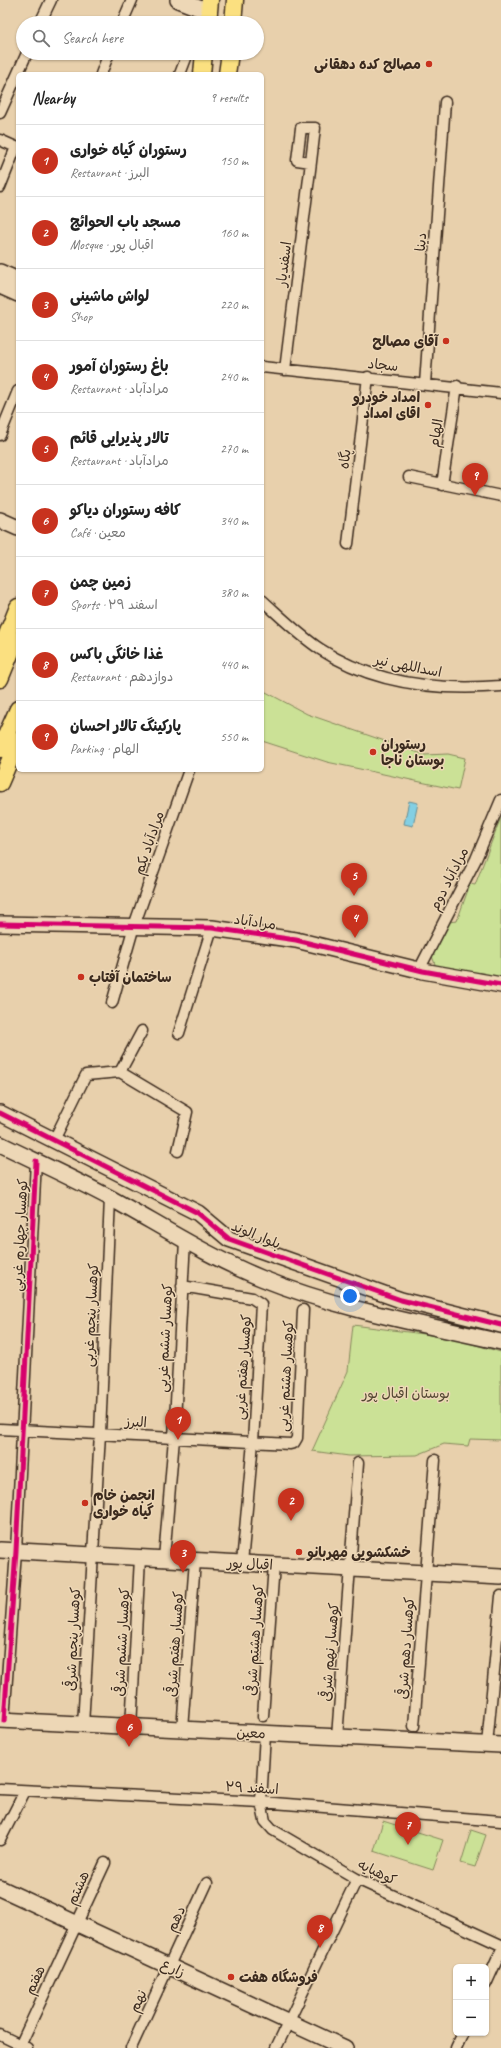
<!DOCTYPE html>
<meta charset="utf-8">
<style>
:root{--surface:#fff;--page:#f6f6f6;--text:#222;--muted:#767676;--line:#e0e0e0;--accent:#c8321e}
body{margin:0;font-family:Caveat,"Playpen Sans Arabic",sans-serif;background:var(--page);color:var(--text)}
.controls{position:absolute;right:12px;bottom:12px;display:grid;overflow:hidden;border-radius:6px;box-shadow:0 1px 3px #0004}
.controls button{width:36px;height:36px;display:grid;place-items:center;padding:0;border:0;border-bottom:1px solid var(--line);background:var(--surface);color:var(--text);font:20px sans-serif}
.you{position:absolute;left:350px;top:1296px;width:14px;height:14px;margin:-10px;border:3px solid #fff;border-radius:50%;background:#1a73e8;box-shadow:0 0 0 6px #1a73e833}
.badge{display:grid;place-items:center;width:26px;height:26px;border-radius:50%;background:var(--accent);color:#fff;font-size:13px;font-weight:700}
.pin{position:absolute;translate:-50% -33px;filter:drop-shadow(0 1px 2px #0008)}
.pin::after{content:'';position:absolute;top:21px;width:14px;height:12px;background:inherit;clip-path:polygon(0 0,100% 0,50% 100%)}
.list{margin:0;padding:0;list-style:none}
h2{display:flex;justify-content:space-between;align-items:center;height:52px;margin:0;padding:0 16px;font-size:17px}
h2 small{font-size:13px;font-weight:400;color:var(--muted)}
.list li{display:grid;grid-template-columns:26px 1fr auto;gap:12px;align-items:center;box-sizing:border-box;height:72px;padding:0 16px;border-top:1px solid var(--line)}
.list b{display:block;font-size:15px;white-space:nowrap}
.list p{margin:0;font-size:13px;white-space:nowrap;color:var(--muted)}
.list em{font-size:13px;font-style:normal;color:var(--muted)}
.icon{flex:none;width:22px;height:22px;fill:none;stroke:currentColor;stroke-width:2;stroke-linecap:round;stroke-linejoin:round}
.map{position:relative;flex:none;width:501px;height:2048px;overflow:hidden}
.search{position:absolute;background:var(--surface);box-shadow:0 1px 3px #0004;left:16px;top:16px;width:248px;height:44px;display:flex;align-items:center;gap:10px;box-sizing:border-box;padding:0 14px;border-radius:22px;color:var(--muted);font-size:15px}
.panel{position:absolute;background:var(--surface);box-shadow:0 1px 3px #0004;left:16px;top:72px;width:248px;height:700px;border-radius:6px}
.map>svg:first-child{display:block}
.green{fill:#cbe196;stroke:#83865a}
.water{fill:#83cfe3;stroke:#668d94}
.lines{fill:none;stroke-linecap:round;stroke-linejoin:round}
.street-casing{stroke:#3b2a1e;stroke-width:13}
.secondary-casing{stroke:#3b2a1e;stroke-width:18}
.primary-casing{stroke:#3b2a1e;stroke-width:19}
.street{stroke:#edd7b6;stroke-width:10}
.secondary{stroke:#edd7b6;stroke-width:15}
.primary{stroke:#fbe080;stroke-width:16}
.cycleway-casing{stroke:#edd7b6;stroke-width:8}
.cycleway{stroke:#d6006c;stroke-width:5}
.poi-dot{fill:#c8321e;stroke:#edd7b6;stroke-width:1.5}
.labels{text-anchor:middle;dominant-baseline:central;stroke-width:3;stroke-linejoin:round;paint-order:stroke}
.poi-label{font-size:14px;font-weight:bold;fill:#3b2a1e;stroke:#edd7b6;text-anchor:start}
.street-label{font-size:14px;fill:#3b2a1e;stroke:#edd7b6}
.park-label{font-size:14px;fill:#514530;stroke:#edd7b6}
</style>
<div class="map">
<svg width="501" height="2048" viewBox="0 0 501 2048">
<rect width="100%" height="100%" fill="#e8d0ac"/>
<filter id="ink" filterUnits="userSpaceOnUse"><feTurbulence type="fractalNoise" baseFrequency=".025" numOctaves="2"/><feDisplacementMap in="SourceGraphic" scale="8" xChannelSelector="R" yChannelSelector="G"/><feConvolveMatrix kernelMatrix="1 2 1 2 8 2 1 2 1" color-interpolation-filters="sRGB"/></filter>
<g filter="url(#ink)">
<!-- green -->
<path class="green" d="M264,691l43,23 118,41 23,-1 17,4 -7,32 -131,-28 -65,-21v-48z
M501,817v162l-65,-12 -4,-11 16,-34 9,-1 13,-37 5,1z
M353,1325l94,12 54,15v88l-31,-1 -2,7 -24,-2 -27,11 -68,1 -37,-5 36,-80z
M383,1821l60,19 -10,30 -59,-19z
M471,1830l15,5 -11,32 -14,-4z"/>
<!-- water -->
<path class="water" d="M409,801l9,2 -5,23 -9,-2z"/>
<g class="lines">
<!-- street casing -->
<g class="street-casing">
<path id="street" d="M40,23l11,-23
M122,23l10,-23
M101,74l8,-21
M180,74l8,-21
M0,113l27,-60
M0,140l18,8
M0,187l16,-40
M262,367l239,26
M285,370l26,-208 4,-34h-14l-4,32 14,2
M425,384l20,-282
M0,435l18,-44
M409,477l92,19
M442,485l15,-99
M348,544l20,-167
M262,600c19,17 37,35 58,49 53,35 118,42 181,37
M419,970l57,-111 25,-59
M112,1003l22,-77 55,-156
M179,1033l33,-105
M120,1072l67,40 -9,39
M54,1140l32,-65 34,-3 22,-41
M182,1286l70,12 9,6 -8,138 -11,121
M0,1429l290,15 4,-1 3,-5 6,-128
M164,1559l10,-121 11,-197
M263,1716l11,-151
M4,1721l12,-170 20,-390
M83,1725l17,-291 10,-236
M414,1726l21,-266
M131,1727l9,-169
M182,1729l13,-168
M265,1734l-4,68 4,19 8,9 84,49 144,66
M337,1737l21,-274
M487,1745l14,-149
M0,1789l261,13 240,19
M0,1840l25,-49
M486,1984l15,-33
M0,2035l27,13
M19,2048l86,-185
M131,2048l76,-165
M276,2048l81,-169
M456,2048l7,-15"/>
</g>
<!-- secondary casing -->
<g class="secondary-casing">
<path id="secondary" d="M178,0l31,12
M0,272l18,8
M0,286l18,8
M0,520l18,8
M0,924l212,4 84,12 127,31 78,14
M0,1113l198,100 31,26 172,61 100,25
M0,1144c37,18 75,35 112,55 49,27 97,58 149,79 77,31 160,46 240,64
M0,1550l501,27
M0,1720l501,25
M0,1888l345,160"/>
</g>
<!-- primary casing -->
<g class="primary-casing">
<path id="primary" d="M208,23l2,-23
M233,23l2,-23
M202,74l2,-21
M227,74l3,-21
M0,652l18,-45
M0,679l16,-39
M0,749l18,-40
M0,783l18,-42"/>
</g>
<!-- street -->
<use href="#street" class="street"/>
<!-- secondary -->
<use href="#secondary" class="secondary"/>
<!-- primary -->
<use href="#primary" class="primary"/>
<!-- cycleway casing -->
<g class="cycleway-casing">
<path id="cycleway" d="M0,924l212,4 84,12 127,31 78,14
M0,1113l198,100 31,26 172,61 100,25
M4,1721l12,-170 20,-390"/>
</g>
<!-- cycleway -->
<use href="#cycleway" class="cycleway"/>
</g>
</g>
<!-- markers -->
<g class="poi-dot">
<circle cx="429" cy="64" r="4"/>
<circle cx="446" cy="341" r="4"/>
<circle cx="428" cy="405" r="4"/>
<circle cx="373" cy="752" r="4"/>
<circle cx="81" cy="977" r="4"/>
<circle cx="85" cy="1503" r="4"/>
<circle cx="299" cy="1552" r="4"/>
<circle cx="231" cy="1977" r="4"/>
</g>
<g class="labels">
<!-- poi labels -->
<g class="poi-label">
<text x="421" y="64" text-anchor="end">مصالح کده دهقانی</text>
<text x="438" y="341" text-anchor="end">آقای مصالح</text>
<text x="420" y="397" text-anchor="end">امداد خودرو<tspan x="420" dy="16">اقای امداد</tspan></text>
<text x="381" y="744">رستوران<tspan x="381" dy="16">بوستان ناجا</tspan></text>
<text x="89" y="977">ساختمان آفتاب</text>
<text x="93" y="1495">انجمن خام<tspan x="93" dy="16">گیاه خواری</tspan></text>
<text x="307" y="1552">خشکشویی مهربانو</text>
<text x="239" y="1977">فروشگاه هفت</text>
</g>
<!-- street labels -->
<g class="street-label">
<text transform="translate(421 242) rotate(-86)">دینا</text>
<text transform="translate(284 264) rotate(-83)">اسفندیار</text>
<text transform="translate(383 365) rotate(6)">سجاد</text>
<text transform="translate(436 433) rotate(-81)">الهام</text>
<text transform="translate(345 459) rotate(-83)">پگاه</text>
<text transform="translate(408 666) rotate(11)">اسداللهی نیر</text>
<text transform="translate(149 843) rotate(-71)">مرادآباد یکم</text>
<text transform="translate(449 879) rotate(-63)">مرادآباد دوم</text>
<text transform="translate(255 922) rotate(8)">مرادآباد</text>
<text transform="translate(20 1235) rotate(-87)">کوهسار چهارم غربی</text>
<text transform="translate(256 1235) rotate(22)">بلوار الوند</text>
<text transform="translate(91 1315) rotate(-87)">کوهسار پنجم غربی</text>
<text transform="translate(165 1338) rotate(-87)">کوهسار ششم غربی</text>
<text transform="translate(243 1367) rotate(-86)">کوهسار هفتم غربی</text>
<text transform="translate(286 1376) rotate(-87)">کوهسار هشتم غربی</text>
<text transform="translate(136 1422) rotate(3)">البرز</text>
<text transform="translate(250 1564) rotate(3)">اقبال پور</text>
<text transform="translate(73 1639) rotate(-87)">کوهسار پنجم شرقی</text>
<text transform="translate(255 1640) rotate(-86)">کوهسار هشتم شرقی</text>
<text transform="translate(122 1642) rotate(-87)">کوهسار ششم شرقی</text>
<text transform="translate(175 1644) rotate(-86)">کوهسار هفتم شرقی</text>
<text transform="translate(406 1648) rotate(-86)">کوهسار دهم شرقی</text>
<text transform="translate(330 1652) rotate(-85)">کوهسار نهم شرقی</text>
<text transform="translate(251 1733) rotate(3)">معین</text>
<text transform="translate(252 1788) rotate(3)">۲۹ اسفند</text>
<text transform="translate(377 1872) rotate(26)">کوهپایه</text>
<text transform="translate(78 1888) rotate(-66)">هشتم</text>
<text transform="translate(176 1919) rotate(-66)">دهم</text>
<text transform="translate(173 1968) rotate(25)">زارع</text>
<text transform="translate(35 1980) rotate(-65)">هفتم</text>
<text transform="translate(138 2001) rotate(-65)">نهم</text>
</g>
<!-- park labels -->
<g class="park-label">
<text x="406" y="1393">بوستان اقبال پور</text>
</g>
</g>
</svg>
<div class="controls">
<button>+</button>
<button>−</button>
</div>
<div class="you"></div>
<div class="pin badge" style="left:178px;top:1440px">1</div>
<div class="pin badge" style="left:291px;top:1521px">2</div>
<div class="pin badge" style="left:183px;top:1573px">3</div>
<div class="pin badge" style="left:355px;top:938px">4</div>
<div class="pin badge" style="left:354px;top:896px">5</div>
<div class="pin badge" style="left:129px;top:1747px">6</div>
<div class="pin badge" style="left:408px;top:1845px">7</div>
<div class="pin badge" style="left:320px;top:1948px">8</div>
<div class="pin badge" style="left:475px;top:496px">9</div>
<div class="search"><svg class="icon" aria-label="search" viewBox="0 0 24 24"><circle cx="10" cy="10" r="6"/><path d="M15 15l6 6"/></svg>Search here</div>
<section class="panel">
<h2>Nearby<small>9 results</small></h2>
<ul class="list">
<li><span class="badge">1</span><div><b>رستوران گیاه خواری</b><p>Restaurant · البرز</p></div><em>150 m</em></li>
<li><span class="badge">2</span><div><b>مسجد باب الحوائج</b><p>Mosque · اقبال پور</p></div><em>160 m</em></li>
<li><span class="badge">3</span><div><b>لواش ماشینی</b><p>Shop</p></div><em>220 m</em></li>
<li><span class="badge">4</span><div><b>باغ رستوران آمور</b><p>Restaurant · مرادآباد</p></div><em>240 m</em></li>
<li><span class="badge">5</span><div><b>تالار پذیرایی قائم</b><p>Restaurant · مرادآباد</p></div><em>270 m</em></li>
<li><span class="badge">6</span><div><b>کافه رستوران دیاکو</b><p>Café · معین</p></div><em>340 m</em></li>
<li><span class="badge">7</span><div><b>زمین چمن</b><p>Sports · ۲۹ اسفند</p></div><em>380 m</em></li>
<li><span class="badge">8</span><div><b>غذا خانگی باکس</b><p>Restaurant · دوازدهم</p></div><em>440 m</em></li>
<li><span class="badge">9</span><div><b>پارکینگ تالار احسان</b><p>Parking · الهام</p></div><em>550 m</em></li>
</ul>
</section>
</div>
